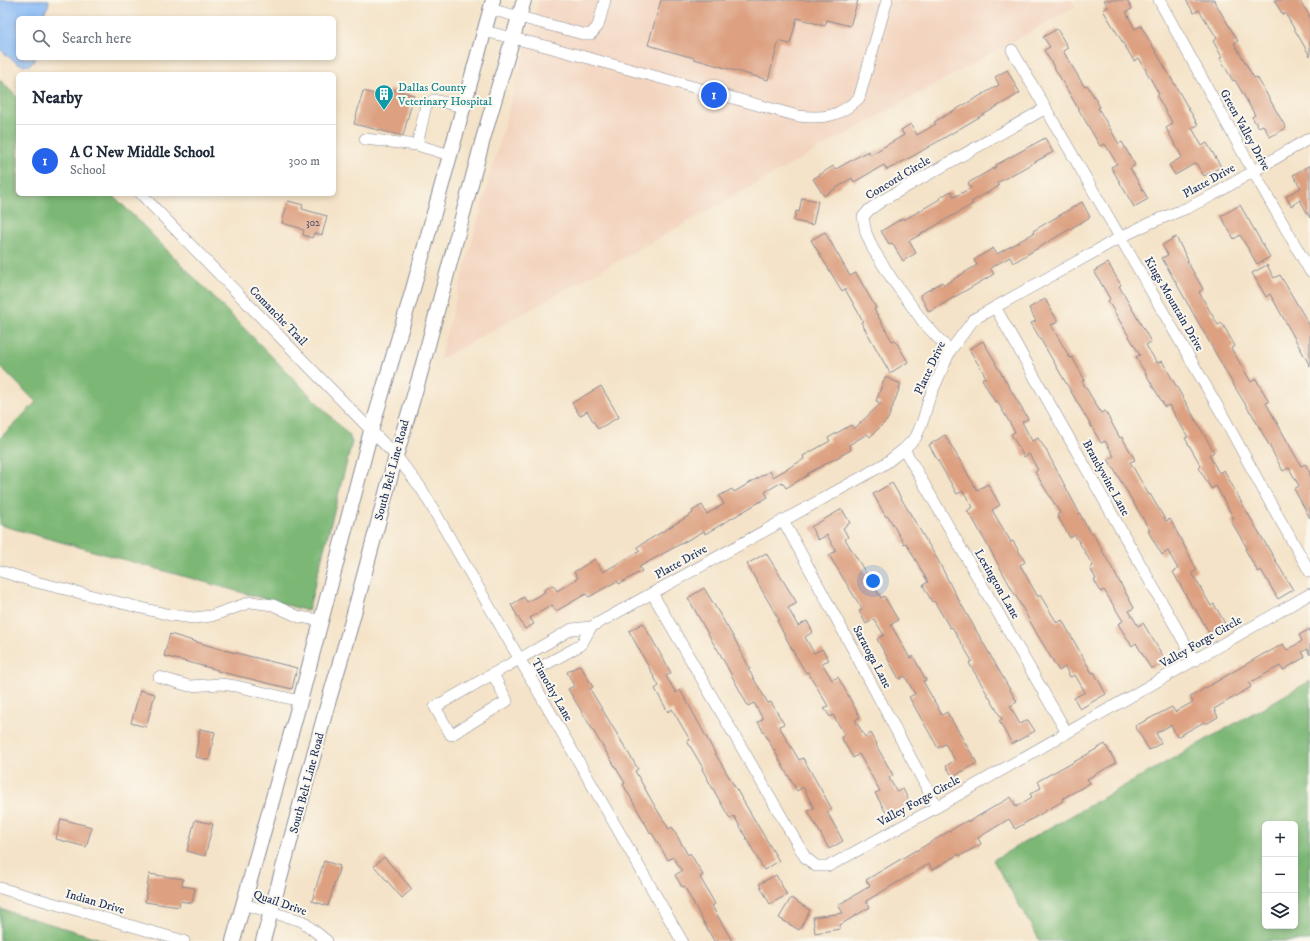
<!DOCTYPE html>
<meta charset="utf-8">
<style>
:root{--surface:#fff;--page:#f2f2f3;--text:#1f2937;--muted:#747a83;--line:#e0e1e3;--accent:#2563eb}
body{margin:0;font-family:"IM FELL DW Pica",serif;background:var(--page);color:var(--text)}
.controls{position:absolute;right:12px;bottom:12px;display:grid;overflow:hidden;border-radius:6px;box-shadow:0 2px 6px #0003}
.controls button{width:36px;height:36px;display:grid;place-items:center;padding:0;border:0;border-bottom:1px solid var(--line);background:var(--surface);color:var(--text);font:20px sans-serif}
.you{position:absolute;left:873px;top:581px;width:14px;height:14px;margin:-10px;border:3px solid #fff;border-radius:50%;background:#1a73e8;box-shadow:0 0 0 6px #1a73e833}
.badge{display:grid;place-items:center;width:26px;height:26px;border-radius:50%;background:var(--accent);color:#fff;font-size:13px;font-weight:700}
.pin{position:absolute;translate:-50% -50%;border:2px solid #fff;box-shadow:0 1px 4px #0006}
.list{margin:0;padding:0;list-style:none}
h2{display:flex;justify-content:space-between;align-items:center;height:52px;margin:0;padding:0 16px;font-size:17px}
h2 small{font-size:13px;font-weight:400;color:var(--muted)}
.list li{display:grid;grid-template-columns:26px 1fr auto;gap:12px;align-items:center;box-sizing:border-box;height:72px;padding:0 16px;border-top:1px solid var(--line)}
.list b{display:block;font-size:15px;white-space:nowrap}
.list p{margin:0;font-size:13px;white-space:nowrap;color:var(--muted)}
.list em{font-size:13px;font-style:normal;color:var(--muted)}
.icon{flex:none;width:22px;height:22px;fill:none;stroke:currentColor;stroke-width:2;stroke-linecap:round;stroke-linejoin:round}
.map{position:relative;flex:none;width:1310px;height:941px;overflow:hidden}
.search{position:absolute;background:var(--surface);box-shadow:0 2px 6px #0003;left:16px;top:16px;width:320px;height:44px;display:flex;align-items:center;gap:10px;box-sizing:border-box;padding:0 14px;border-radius:6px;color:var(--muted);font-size:15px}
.panel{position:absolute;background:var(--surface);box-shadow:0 2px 6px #0003;left:16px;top:72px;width:320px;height:124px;border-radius:6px}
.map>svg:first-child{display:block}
.built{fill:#f3d4bf}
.forest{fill:#7cb775;stroke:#4c736a;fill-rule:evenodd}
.water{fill:#8bbbf6;stroke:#5375aa}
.building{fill:#dda182}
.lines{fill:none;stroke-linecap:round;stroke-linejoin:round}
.minor-casing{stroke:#888993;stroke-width:12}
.major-casing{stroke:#888993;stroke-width:16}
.minor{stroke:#fff;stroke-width:11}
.major{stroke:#fff;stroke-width:14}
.labels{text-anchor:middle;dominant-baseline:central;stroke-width:4;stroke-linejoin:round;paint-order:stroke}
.number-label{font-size:10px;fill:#4c4c67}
.culture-label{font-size:12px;fill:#0d838f;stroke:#fbf7ec;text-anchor:start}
.street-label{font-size:12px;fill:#1b2f5e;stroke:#fbf7ec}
</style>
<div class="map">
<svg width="1310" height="941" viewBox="0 0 1310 941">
<rect width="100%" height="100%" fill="#fbf7ec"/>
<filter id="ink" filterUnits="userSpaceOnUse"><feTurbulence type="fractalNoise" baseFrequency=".025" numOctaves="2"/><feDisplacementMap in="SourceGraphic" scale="8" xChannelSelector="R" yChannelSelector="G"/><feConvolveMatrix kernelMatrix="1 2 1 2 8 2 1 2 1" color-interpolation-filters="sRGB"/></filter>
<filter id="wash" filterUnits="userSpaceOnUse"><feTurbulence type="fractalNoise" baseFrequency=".012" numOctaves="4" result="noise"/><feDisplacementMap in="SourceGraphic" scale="16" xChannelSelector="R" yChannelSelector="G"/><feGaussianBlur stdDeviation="0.9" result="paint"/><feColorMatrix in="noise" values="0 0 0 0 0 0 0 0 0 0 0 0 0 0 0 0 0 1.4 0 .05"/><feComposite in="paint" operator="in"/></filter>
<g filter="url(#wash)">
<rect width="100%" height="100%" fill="#f4e3c8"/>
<!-- built -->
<path class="built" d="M539,0h533l3,7 -636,353z"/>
<!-- forest -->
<path class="forest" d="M0,80l18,18v96h94l237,241 3,7 -44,169 -308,-86v-87l36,-36 -36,-36z
M1310,681v260h-270l-47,-81zM1265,824h30v102h-30z
M0,909l107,32h-107z"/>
<!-- water -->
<path class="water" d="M0,0h49l-1,6 -7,12h-23v40h17c-6,18 -27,-1 -35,-9z"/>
<g id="blocks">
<!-- building -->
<path class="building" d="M661,0h197l-8,26 -23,-6 -2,6 -28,-8 -7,26 -11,-3 -11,39 -74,-21v-1l-46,-13z
M1104,0h23l5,9 -6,3 9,17 6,-3 57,99 -6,3 10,18 5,-3 14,24 -17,9 -8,-13 -21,12 -6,-10 13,-8 -16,-29 7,-4 -16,-28 2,-2 -20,-36 -5,3 -31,-51 5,-3z
M1186,0h29l-1,1 24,40 -4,2 20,35 3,-1 29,51 -16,9 -7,-12 -5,2 -6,-10 3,-2 -20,-35 -2,1 -13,-23 2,-1 -9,-16 4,-3 -18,-28 -5,3z
M1274,0h25l7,10 4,7v39l-25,-43 -2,2z
M1057,29l11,19 -5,3 21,35 3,-1 13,22 -2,1 21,36 3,-2 13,23 -5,3 18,31 -14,8 -23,-40 6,-3 -12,-20 -5,2 -56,-96 6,-3 -7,-10z
M1007,70l13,23 -105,62 -28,15 -3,-5 -30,17 -2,-4 -28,18 -11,-17 20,-13 3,3 32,-18 2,4 34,-20 -3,-5 10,-6 6,11 19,-11 -2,-2 65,-37 -4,-8z
M390,89l24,6 -11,41 -49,-12 9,-33 24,6z
M1045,138l8,14 -56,31 2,3 -28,16 2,2 -64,37 7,12 -13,8 -11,-18 -3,1 -8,-13 22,-13 1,2 36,-21 -1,-1 12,-7 3,6 17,-9 -3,-5 28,-16v-2z
M1310,165v53l-10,-18 -9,6 -5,-10 15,-8 -8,-13z
M802,198l16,3 -5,24 -19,-4 2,-10 3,1z
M288,201l15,4 -1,4 25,7 -5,19 -8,-2 -2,5 -9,-3 1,-5 -4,-1v-1l-18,-5z
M1082,202l8,15 -77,46 -3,-6 -20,11 4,6 -65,38 -9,-17 22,-13 2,3 33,-20 -3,-5 19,-12 4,6 37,-21 -1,-2z
M1240,205l30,52 -13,7 -17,-29 -6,4 -13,-23z
M825,232l25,44 6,-3 20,35 -2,1 18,32 3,-1 13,22 -18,11 -29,-51 2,-1 -18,-32 -3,2 -31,-51z
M1176,237l12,23 -1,1 16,28 -4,3 19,33 4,-2 13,23 -4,2 20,34 5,-3 13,23 -3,1 35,63 4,-2 5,9v45l-16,-29 5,-3 -10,-18 -6,3 -32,-59h-1l-17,-28 -71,-126 6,-3 -6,-10z
M1108,263l13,22 -2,1 32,56 -5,3 11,18 5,-2 52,91 -5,3 10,18 5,-3 20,37 49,83 -15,9 -17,-29 -3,2 -13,-23 2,-1 -16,-27 3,-2 -18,-33 -5,3 -12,-21 2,-2 -16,-28 3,-1 -19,-32 -4,2 -29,-50 4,-2 -32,-54 2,-2 -16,-28z
M1267,265l7,13 6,-3 30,51v40l-40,-72 -4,3 -14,-24z
M1045,299l13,23 -7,3 19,33 2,-1 13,23 -3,1 19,32 4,-2 15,27 2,-1 13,23 -5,2 19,33 1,-1 16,27 4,-2 27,51 -5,3 19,33 3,-2 13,23 -16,9 -17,-29 -1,1 -20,-36 5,-3 -10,-18 -6,4 -14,-24h2l-42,-72 6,-3 -9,-15 -4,2 -70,-120 5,-2 -7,-13z
M983,341l13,22h-1l33,56 -6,3 10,19 6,-3 8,12 44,83 2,-1 42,76 -5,3 9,15 5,-3 23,38 -15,8 -15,-26 -4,3 -14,-22 5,-3 -19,-31 -3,2 -7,-12 2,-1 -6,-11 3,-2 -18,-31 -5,3 -13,-23 3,-2 -25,-41 3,-2 -9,-16 -5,3 -13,-23 4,-2 -18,-31 -2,1 -13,-23 4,-2 -17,-28z
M885,377l16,7 -13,35 -18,18 -3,-3 -18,11 2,5 -44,24 1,1 -22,13 -4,-6 -17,10 3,5 -63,37 -1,-3 -65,36 3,4 -23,13 -2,-3 -28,16 -3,-3 -30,17 -4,-6 -22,13 4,6 -9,5 -14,-24 13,-8 3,5 18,-10 -1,-2 9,-5 4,6 21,-13 -4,-6 21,-13 8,13 37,-21 -3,-4 56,-34 -1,-2 10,-6 5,9 17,-10 -5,-8 13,-7 2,3 36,-21 3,6 31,-18 -1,-3 27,-15 -2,-3 23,-13 3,4 27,-26 -5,-2z
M601,386l18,31 -21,12 -11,-18 -7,5 -8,-13z
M945,435l32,55 11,-6 12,21 -8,5 19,32 2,-1 12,21 -5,3 18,32 2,-2 17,28 5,-3 30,53 2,-1 12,22 -26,15 -6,-11 11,-6 -10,-17 -5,2 -5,-10 -6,4 -22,-37 -63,-113 -7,-10 6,-4 -10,-16 -6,3 -28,-49z
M892,483l47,79 14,28 64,112 -7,4 10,18 8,-4 7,11 -23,13 -13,-23 3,-2 -33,-56 3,-2 -20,-34 -2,1 -16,-27 -2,1 -9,-17 5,-3 -22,-39 -2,1 -16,-28 -2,1 -13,-23z
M842,509l8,14 -7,5 5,9 -3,2 36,59 3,-2 14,24 -7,5 19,33 3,-2 13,24 -3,1 19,34 5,-3 30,51 -24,14 -7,-11 9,-6 -10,-16 -7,4 -29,-51 6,-3 -10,-18 -6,3 -22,-40 7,-4 -10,-16 -8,5 -7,-13 3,-2 -33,-54 7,-4 -9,-16 -9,5 -7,-13z
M766,553l31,50 -9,5 10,18 9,-5 6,11 -8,5 9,16 8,-4 7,11 -7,3 10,17 6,-3 22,40 -5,3 10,17 6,-4 6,11 -1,1 17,30 -4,3 8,14 6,-3 7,14 -22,13 -13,-23 5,-2 -21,-37 -6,4 -12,-21 4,-2 -12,-20 -3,2 -6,-9 4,-2 -20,-34 -2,1 -13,-22 -16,-30 2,-1 -32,-56z
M704,588l30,50 16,31h-2l20,34 3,-1 13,22 -5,2 20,34 4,-2 29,51 -5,3 16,29 -14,8 -21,-38 6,-3 -11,-21 -6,4 -39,-69 5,-3 -9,-16 -6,3 -31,-58h-1l-28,-50z
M643,623l28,50 -5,3 10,17 4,-3 9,15 27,50 63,106 -15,9 -30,-54 -4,3 -13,-23 -15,-27 1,-1 -16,-27 3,-1 -18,-31 -4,3 -13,-23 4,-3 -30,-55z
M1310,629v26l-3,-6 -5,3 3,5 -22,13 -3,-4 -31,17 2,4 -37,22 4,8 -12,7 -2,-2 -27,15 -6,-12 -15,8 5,10 -12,7 -14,-24 37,-19 3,5 18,-10 -3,-5 77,-45v1l16,-9 4,6 15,-9 -3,-6z
M170,634l50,15 77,19 -5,21 -75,-18 1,-1 -54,-14z
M580,665l13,22 -3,2 48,80 -3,2 18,32 16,26 3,-2 16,28 2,-2 13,22 -3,2 15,27 -3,2 20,35h-18l-30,-55 -2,1 -7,-12 7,-4 -9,-14 -5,3 -16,-27 -1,1 -28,-50 2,-1 -57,-94 6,-3 -7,-14z
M140,690l15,4 -9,33 -15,-4z
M200,729l15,3 -6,28 -14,-3z
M1105,744l11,19 -29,16 3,4 -28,16 1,2 -48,28 -6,-10 -31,19 3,6 -21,12 -1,-2 -27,16 -3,-6 -63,37 4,6 -30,18v4l-25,4 -2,-16 30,-4 -5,-8 32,-19 -4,-6 50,-30v1l52,-31v2l43,-25 5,10 16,-10 -2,-3 11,-6 -3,-7 29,-16v1z
M61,819l31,8 -6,20 -30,-8z
M195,820l18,4 -8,32 -18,-5z
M384,857l28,32 -10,9 -28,-32z
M324,861l16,5 -12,40 -16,-5z
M149,874l34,5 -1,7 13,2 -3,15 -12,-2 -1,6 -34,-5z
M776,875l11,20 -17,9 -11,-20z
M791,898l19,12 -11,20 -20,-12z"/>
</g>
</g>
<g filter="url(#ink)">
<use href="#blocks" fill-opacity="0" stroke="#888993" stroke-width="1"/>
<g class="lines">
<!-- minor casing -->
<g class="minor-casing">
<path id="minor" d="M1159,0l94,171 57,100
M490,9l93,25h8l7,-8 7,-26
M484,31l61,15 253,70c26,3 41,1 61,-18l28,-98
M1012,50l210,364 45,83 43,75
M365,139l52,6 33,10
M417,145l9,-40 8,-5 29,7
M141,194l255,262 25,32 261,453
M995,307l200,354
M950,351l-26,-28 -32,-44 -19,-30 -7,-16 -3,-16 6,-7 14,-10 163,-92
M904,449l163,284
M783,520l73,135 81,152
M0,571l36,11 134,33 24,3 17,-2 40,-14 22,3 26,12 21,3
M652,593l153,264 11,9h13l108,-59 373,-213
M493,674l14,27 -56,34 -16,-28 137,-78 19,-2 271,-150 24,-14 18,-14 12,-12 7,-17 6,-21 21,-48 24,-32 147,-82 29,-14 37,-15 26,-13 97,-57
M528,674l53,-29 10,-18
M159,677l30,9 32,-2 15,2 64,15
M0,888l184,53
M243,904l59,17 25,20"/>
</g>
<!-- major casing -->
<g class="major-casing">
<path id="major" d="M233,941l67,-240 71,-270 42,-142 80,-289
M263,941l63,-231 24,-82 46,-172 24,-81 63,-236 41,-139"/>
</g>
<!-- minor -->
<use href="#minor" class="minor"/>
<!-- major -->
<use href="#major" class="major"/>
</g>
</g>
<!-- icons -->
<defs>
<g id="building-pin" transform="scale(1)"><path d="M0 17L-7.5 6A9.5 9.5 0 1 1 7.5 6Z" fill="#0f9aa8" stroke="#fbf7ec"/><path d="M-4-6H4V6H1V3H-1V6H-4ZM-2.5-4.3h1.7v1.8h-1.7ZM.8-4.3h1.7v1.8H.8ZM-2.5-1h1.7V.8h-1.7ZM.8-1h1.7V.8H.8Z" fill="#fff"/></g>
</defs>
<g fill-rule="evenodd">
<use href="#building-pin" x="384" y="94"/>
</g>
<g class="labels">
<!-- number labels -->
<g class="number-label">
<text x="313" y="223">302</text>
</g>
<!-- culture labels -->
<g class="culture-label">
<text x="398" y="87">Dallas County<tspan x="398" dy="14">Veterinary Hospital</tspan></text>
</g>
<!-- street labels -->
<g class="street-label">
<text transform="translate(1245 130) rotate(61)">Green Valley Drive</text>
<text transform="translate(898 178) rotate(-31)">Concord Circle</text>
<text transform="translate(1209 181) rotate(-29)">Platte Drive</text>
<text transform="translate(1174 304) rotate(60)">Kings Mountain Drive</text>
<text transform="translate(278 316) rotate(46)">Comanche Trail</text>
<text transform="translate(930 368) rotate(-65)">Platte Drive</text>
<text transform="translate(392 470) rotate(-75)">South Belt Line Road</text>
<text transform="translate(1106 478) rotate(61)">Brandywine Lane</text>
<text transform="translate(681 562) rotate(-29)">Platte Drive</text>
<text transform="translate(997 584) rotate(60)">Lexington Lane</text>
<text transform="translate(1201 642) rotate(-30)">Valley Forge Circle</text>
<text transform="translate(872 657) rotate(62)">Saratoga Lane</text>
<text transform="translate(552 690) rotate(60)">Timothy Lane</text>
<text transform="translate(307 783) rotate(-75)">South Belt Line Road</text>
<text transform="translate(919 801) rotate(-29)">Valley Forge Circle</text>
<text transform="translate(95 902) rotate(16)">Indian Drive</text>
<text transform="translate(280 903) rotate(19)">Quail Drive</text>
</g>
</g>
</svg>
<div class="controls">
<button>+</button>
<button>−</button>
<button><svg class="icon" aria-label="layers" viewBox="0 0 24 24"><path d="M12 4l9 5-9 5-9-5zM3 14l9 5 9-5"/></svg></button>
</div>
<div class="you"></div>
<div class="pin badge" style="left:714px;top:95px">1</div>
<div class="search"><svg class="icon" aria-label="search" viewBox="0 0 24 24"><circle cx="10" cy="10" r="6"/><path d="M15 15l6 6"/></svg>Search here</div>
<section class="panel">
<h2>Nearby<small></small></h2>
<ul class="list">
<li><span class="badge">1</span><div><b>A C New Middle School</b><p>School</p></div><em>300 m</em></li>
</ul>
</section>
</div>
